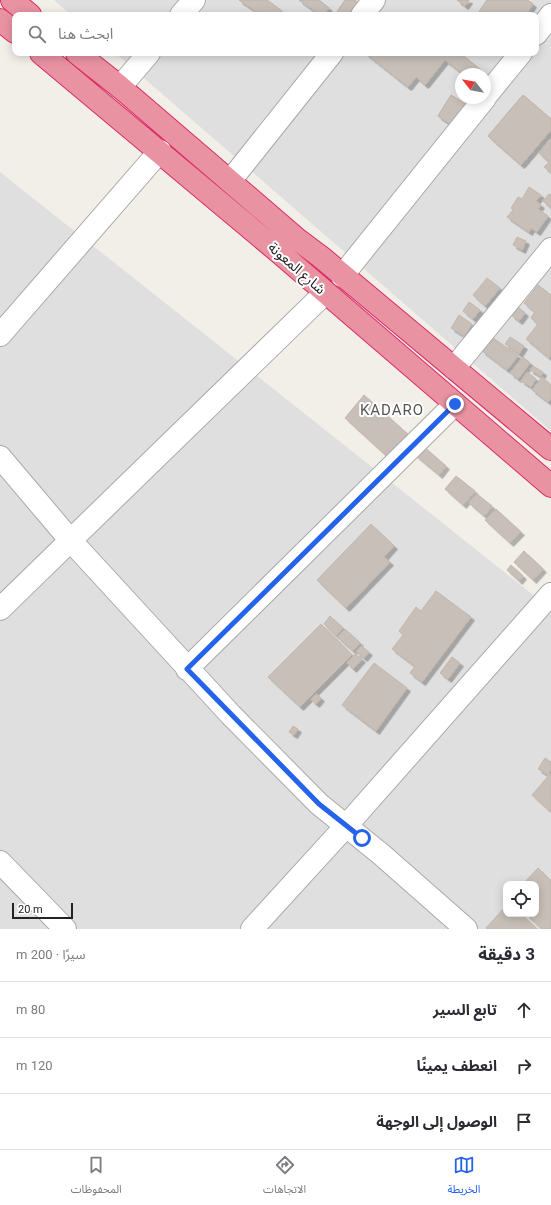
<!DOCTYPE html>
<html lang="ar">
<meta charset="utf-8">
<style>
:root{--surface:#fff;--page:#f2f2f3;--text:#2b2b33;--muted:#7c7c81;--line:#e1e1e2;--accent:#2563eb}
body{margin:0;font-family:Roboto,"Noto Sans Arabic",sans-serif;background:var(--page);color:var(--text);direction:rtl}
.controls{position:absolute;right:12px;bottom:12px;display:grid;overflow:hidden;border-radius:8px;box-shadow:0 2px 10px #0003}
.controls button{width:36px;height:36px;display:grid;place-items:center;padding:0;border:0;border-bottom:1px solid var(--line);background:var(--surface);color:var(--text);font:20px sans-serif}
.compass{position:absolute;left:455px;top:68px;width:36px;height:36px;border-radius:50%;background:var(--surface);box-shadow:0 2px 10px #0003;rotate:301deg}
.scale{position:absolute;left:12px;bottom:10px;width:61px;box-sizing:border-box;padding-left:4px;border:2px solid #222;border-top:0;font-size:11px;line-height:14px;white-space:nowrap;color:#222;-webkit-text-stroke:3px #fff;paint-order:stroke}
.stop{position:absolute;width:12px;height:12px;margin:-9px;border:3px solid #2563eb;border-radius:50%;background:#fff}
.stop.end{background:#2563eb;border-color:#fff;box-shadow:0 1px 4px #0008}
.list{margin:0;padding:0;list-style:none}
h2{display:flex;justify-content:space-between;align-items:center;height:52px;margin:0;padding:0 16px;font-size:17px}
h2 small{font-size:13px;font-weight:400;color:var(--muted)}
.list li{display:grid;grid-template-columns:26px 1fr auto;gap:12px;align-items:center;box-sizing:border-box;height:56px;padding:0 16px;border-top:1px solid var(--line)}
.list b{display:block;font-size:15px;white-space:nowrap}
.list em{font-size:13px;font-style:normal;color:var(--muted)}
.icon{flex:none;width:22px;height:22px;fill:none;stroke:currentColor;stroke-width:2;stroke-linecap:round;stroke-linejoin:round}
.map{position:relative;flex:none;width:551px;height:929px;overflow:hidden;direction:ltr}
.search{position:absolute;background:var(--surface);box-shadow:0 2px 10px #0003;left:12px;right:12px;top:12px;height:44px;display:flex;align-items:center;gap:10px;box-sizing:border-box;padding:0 14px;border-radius:8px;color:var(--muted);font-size:15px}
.sheet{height:220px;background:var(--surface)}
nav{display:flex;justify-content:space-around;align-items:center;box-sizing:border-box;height:56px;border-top:1px solid var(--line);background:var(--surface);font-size:11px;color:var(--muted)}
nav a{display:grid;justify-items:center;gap:2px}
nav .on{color:var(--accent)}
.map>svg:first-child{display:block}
.residential{fill:#e0dfdf;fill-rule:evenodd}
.building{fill:#c7bfb8;stroke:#c4b6ab;filter:url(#shadow)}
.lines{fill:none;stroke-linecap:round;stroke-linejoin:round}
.minor-casing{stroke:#a9a9a9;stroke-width:24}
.highway-casing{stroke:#dc2a67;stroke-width:24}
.minor{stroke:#fff;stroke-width:22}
.highway{stroke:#e892a2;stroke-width:22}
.route{stroke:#2563eb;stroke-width:5}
.labels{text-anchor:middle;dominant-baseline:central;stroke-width:4;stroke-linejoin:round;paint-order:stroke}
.street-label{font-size:14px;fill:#222;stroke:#fff}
.neighbourhood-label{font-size:15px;letter-spacing:1px;fill:#555;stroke:#fff}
</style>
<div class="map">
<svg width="551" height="929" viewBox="0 0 551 929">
<defs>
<filter id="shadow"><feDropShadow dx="3.5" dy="3.5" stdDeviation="0" flood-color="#0004"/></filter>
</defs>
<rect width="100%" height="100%" fill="#f2efe9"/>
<!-- residential -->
<path class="residential" d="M54,0h497v431l-436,-378h421v-38h-465zM461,74h24v24h-24z
M0,172l551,437v320h-551zM506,884h30v30h-30z"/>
<!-- building -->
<path class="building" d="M239,0h28l15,11 -3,4h-18z
M239,0h28l15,11 -3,4h-18z
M299,0h20l10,8 -5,7h-4z
M299,0h20l10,8 -5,7h-4z
M345,0h9l9,6 -7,9h-14l-5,-3z
M345,0h9l9,6 -7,9h-14l-5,-3z
M457,0h12l-4,6z
M457,0h12l-4,6z
M487,0h40l6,4 -7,11h-49z
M487,0h40l6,4 -7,11h-49z
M365,53h95l33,27 -8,10v-16h-22l-18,-14 -20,25 -9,-8 -8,10z
M365,53h95l33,27 -8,10v-16h-22l-18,-14 -20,25 -9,-8 -8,10z
M451,95l14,9 -13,21 -14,-9z
M451,95l14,9 -13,21 -14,-9z
M523,95l28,24v11l-30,35 -33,-29z
M523,95l28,24v11l-30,35 -33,-29z
M551,138v34l-7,-5 5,-5 -10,-9z
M529,187l12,8 -5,6 5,4 -3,4 10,7 -11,16 -6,-4 -2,4 -22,-15 6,-7 -2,-2 7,-11 4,2z
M549,194l2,1v13l-8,-7z
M517,237l9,4 -4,9 -9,-5z
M487,278l13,10 -15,18 -12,-11z
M538,285l13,10v60l-2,3 -23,-19 12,-15 -7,-6 4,-6 -11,-9z
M469,302l11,8 -7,9 -10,-8z
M518,307l7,6 -6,8 -8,-6z
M459,315l13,9 -8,12 -13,-8z
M492,337l26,19 -11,14 -25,-19z
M510,337l14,9 -5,8 -14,-10z
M523,357l7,6 -12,16 -8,-6z
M533,366l10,6 -2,4 -11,-6z
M527,372l9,7 -5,8 -10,-6z
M542,377l9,8v13l-3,4 -16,-12z
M364,395l46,41 -20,23 -45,-41z
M423,446l23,20 -7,9 -24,-20z
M456,476l19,15 -12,14 -18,-16z
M477,494l15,12 -8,10 -15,-13z
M496,509l25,23 -11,11 -25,-23z
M371,524l23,22 -10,11 6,5 -44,46 -29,-28z
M524,551l19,18 -10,11 -19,-18z
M511,565l12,11 -4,5 -12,-11z
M436,591l35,26 -49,65 -12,-9 5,-7 -23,-17 11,-14 -4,-4 17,-24 5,4z
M330,616l13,12 -7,8 -12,-12z
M321,624l31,31 -52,52 -32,-30z
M345,629l15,14 -7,8 -16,-14z
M361,646l8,6 -5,6 -8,-6z
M355,654l7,5 -9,10 -6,-6z
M452,657l8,6 -12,16 -8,-6z
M374,663l33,25 -31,43 -34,-26z
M316,694l5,4 -5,6 -5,-4z
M293,726l5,3 -4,6 -5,-3z
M545,758l6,4v7l-3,6 -10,-6z
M551,773v39l-19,-17z
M538,868l13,13v48h-9l-16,-15h10v-30h-13z
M506,906v8h15l16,15h-49l-2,-1z"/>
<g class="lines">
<!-- minor casing -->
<g class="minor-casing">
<path id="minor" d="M181,15l13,-15
M362,15l12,-15
M536,34l15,-19
M120,87l29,-34
M485,97l36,-44
M230,181l102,-128
M342,276l143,-178
M0,335l160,-184
M454,368l97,-119
M0,457l71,84 160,174 88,89 63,51 84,74
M0,609l325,-316
M187,669l268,-265
M0,862l65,67
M252,929l94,-103 205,-232"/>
</g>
<!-- highway casing -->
<g class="highway-casing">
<path id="highway" d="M12,0l18,15
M0,20l15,12
M41,53l239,200 271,233
M77,53l43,34 177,152 24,18 230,192"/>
</g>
<!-- minor -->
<use href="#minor" class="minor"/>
<!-- highway -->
<use href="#highway" class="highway"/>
</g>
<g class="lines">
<!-- route -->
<path class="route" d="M362,838l-43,-34 -132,-135 268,-265"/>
</g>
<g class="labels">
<!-- street labels -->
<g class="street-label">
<text transform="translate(297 268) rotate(41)">شارع المعونة</text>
</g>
<!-- neighbourhood labels -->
<g class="neighbourhood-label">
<text x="392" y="410">KADARO</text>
</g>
</g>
</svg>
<div class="controls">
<button><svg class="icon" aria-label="locate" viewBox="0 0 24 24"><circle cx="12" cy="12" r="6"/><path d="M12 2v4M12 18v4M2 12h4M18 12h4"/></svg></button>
</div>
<svg class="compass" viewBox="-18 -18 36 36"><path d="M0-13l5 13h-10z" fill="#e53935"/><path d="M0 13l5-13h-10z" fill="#7c7c81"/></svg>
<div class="scale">20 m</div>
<div class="stop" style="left:362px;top:838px"></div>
<div class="stop end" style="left:455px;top:404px"></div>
<div class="search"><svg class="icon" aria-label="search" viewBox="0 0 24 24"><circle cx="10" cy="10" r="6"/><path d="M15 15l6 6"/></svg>ابحث هنا</div>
</div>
<section class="sheet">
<h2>3 دقيقة<small>سيرًا · 200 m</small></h2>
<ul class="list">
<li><svg class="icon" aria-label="ahead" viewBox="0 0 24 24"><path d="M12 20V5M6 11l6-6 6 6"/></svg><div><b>تابع السير</b></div><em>80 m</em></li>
<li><svg class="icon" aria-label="right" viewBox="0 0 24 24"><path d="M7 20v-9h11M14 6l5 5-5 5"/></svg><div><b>انعطف يمينًا</b></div><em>120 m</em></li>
<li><svg class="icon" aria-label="arrive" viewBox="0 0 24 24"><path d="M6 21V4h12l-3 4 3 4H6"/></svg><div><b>الوصول إلى الوجهة</b></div></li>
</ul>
</section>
<nav>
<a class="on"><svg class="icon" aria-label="map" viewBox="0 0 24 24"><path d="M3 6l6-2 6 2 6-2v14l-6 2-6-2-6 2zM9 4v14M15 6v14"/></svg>الخريطة</a>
<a><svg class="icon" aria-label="directions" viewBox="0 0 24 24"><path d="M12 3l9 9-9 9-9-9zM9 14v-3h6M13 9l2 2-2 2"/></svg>الاتجاهات</a>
<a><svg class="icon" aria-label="saved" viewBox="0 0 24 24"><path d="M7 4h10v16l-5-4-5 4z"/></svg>المحفوظات</a>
</nav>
